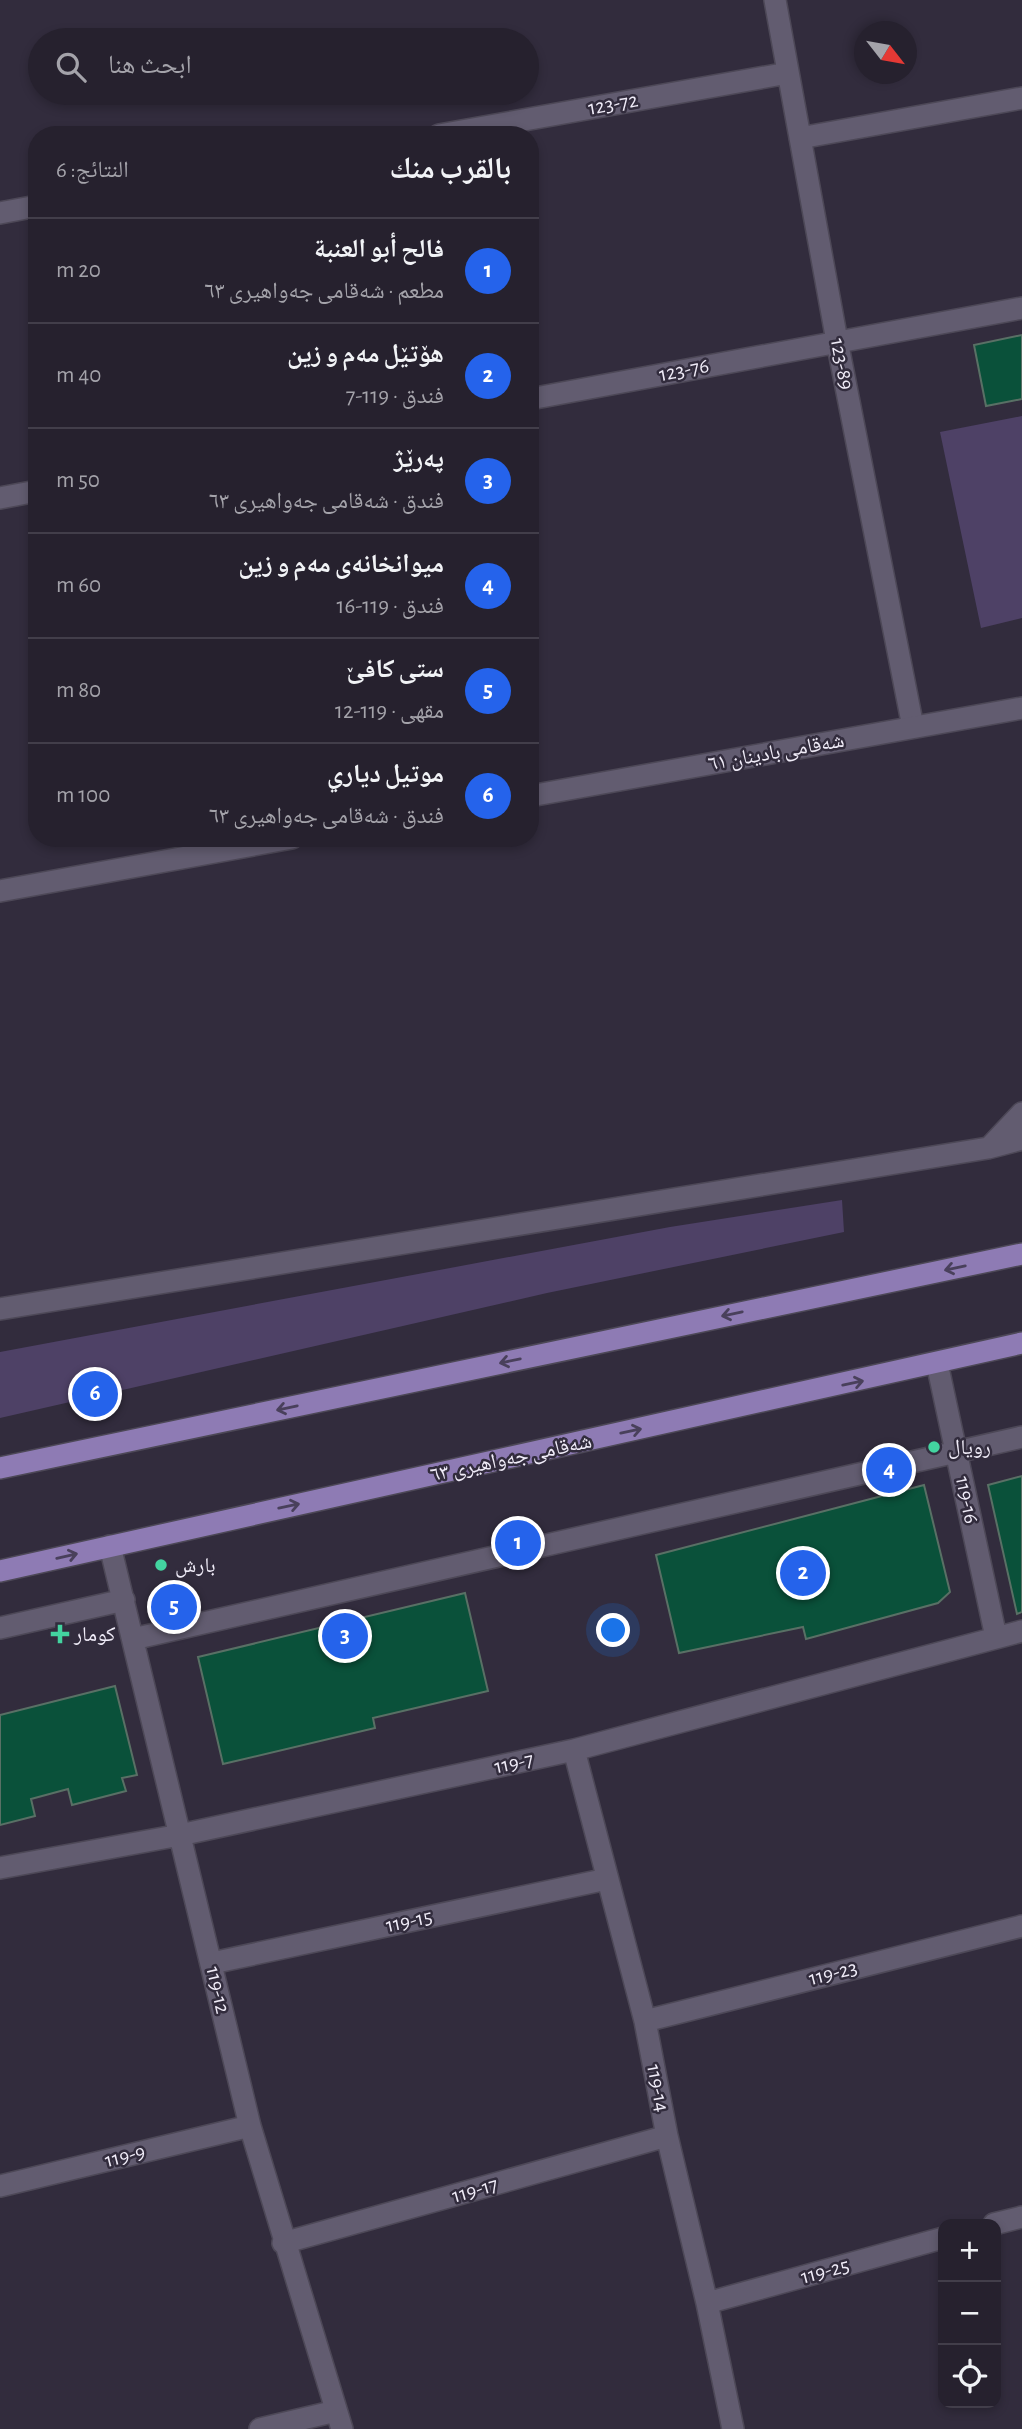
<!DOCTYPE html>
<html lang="ar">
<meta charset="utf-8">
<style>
:root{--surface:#26212e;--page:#322e3a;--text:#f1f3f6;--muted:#a4a3aa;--line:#423e4a;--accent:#2563eb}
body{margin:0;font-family:"Alegreya Sans","Noto Naskh Arabic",sans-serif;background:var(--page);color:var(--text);direction:rtl}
.controls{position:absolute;right:21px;bottom:21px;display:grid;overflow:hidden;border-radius:14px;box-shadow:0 4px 10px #0003}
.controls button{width:63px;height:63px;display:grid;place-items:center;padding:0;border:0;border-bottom:2px solid var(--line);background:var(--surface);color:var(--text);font:35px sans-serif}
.compass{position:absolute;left:854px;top:21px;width:63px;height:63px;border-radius:50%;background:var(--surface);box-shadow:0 4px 10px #0003;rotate:121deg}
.you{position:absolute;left:614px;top:1631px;width:24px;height:24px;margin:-18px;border:5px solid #fff;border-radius:50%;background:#1a73e8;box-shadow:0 0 0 10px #1a73e833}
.badge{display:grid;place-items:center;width:46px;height:46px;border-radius:50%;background:var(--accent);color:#fff;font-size:23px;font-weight:700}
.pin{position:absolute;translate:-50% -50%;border:4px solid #fff;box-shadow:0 2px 7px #0006}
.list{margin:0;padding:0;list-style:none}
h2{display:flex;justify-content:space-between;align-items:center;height:91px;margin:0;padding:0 28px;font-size:30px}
h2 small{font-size:23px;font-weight:400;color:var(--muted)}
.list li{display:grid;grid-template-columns:46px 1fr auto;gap:21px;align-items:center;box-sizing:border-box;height:105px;padding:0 28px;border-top:2px solid var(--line)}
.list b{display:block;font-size:26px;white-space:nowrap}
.list p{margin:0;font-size:23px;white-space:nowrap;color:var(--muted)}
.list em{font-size:23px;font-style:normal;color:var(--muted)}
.icon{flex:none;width:38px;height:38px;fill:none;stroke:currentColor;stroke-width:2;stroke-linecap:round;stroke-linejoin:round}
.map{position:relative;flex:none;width:1022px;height:2429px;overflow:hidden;direction:ltr}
.search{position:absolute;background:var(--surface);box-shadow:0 4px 10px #0003;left:28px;top:28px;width:511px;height:77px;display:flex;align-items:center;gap:18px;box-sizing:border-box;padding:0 24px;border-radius:38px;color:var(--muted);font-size:26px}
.panel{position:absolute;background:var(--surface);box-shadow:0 4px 10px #0003;left:28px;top:126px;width:511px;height:721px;border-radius:28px;direction:rtl}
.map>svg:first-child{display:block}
.green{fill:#4e4166}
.building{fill:#0a513a;stroke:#597065;stroke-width:2}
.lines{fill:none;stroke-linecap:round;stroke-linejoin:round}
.street-casing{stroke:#4d4857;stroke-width:24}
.secondary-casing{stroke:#4d4857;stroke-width:24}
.primary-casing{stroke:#4d4857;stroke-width:24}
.street{stroke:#625c70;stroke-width:21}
.secondary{stroke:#625c70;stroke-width:21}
.primary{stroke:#8e7bb4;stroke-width:21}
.oneway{stroke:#49405b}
.poi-dot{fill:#43d4a0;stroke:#322c3d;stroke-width:2.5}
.labels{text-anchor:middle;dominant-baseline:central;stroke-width:5;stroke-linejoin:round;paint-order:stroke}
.street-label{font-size:21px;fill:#f0ecf8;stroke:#322c3d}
.poi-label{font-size:21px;fill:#f0ecf8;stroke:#322c3d;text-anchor:start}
</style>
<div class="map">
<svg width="1022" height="2429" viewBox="0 0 1022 2429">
<rect width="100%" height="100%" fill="#322c3d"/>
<!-- green -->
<path class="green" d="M1022,416v202l-41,10 -41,-196z
M842,1200l2,32 -297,61 -547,125v-66l670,-125z"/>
<!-- building -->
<path class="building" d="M1022,335v64l-36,7 -12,-61z
M1022,1476v136l-5,2 -29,-129z
M924,1485l26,107 -12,11 -132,36 -3,-12 -124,26 -23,-98z
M465,1593l23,98 -115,27 2,10 -152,36 -25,-107z
M115,1686l22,89 -15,3 4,13 -54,14 -4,-16 -37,10 4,17 -35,9v-110z"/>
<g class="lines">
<!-- street casing -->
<g class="street-casing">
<path id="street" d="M775,0l62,341 76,386
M439,135l349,-62
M800,138l222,-40
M0,213l37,-7
M530,399l492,-91
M0,498l37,-7
M990,1147l32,-34
M0,1309l988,-161 34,-9
M937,1363l59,274
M110,1546l140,580 92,303
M0,1628l124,-28
M133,1639l889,-202
M574,1750l71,271 22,115 40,167 26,126
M0,1868l180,-33 394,-85 448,-119
M212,1963l395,-84
M645,2021l377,-95
M0,2186l250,-60
M994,2224l28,-7
M283,2243l384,-107
M707,2303l236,-65
M260,2429l76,-18"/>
</g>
<!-- secondary casing -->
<g class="secondary-casing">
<path id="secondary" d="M530,796l492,-88
M0,891l292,-53"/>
</g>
<!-- primary casing -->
<g class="primary-casing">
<path id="primary" d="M0,1468l1022,-214
M0,1571l1022,-228"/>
</g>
<!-- street -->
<use href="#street" class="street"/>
<!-- secondary -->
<use href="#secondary" class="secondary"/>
<!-- primary -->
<use href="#primary" class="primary"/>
</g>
<!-- one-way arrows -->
<defs><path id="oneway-shaft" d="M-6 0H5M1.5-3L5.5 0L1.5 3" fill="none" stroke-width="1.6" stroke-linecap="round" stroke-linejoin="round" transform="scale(1.75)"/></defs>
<g class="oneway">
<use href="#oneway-shaft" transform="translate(955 1268) rotate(168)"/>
<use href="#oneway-shaft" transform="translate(732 1314) rotate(168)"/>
<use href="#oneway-shaft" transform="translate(510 1361) rotate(168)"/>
<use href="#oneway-shaft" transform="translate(853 1383) rotate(-12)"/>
<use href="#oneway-shaft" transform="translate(287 1408) rotate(168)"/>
<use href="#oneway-shaft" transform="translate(631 1431) rotate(-12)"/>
<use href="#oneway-shaft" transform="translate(289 1506) rotate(-12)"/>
<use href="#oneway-shaft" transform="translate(67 1556) rotate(-13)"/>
</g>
<!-- markers -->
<g class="poi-dot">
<circle cx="934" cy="1447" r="7"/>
<circle cx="161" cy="1565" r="7"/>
<path d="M56.5 1623.5h7v7h7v7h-7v7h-7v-7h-7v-7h7z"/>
</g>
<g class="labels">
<!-- street labels -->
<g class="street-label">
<text transform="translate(613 104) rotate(-10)">123-72</text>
<text transform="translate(842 364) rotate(79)">123-89</text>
<text transform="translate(684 370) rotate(-11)">123-76</text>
<text transform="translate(776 752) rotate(-10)">شەقامی بادینان ٦١</text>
<text transform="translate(511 1458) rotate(-12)">شەقامی جەواهیری ٦٣</text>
<text transform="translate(967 1500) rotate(78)">119-16</text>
<text transform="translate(514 1763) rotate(-12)">119-7</text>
<text transform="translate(409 1921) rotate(-12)">119-15</text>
<text transform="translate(833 1973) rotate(-14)">119-23</text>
<text transform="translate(218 1990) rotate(77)">119-12</text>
<text transform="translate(658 2088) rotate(79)">119-14</text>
<text transform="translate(125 2156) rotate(-14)">119-9</text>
<text transform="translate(475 2190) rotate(-16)">119-17</text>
<text transform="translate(825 2271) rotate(-15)">119-25</text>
</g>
<!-- poi labels -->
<g class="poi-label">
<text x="948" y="1447">رویال</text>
<text x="175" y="1565">بارش</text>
<text x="74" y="1634">کومار</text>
</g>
</g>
</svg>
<div class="controls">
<button>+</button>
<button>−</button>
<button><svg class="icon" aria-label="locate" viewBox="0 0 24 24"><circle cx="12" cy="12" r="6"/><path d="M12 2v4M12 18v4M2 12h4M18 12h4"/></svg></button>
</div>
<svg class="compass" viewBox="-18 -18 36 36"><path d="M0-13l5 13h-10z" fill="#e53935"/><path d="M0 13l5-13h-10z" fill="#a4a3aa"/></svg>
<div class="you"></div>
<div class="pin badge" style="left:518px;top:1543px">1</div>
<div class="pin badge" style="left:803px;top:1573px">2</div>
<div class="pin badge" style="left:345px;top:1636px">3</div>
<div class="pin badge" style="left:889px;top:1470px">4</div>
<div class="pin badge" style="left:174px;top:1607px">5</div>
<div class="pin badge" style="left:95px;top:1394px">6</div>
<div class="search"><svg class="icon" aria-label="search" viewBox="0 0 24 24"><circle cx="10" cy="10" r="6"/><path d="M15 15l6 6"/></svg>ابحث هنا</div>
<section class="panel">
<h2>بالقرب منك<small>النتائج: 6</small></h2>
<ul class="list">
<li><span class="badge">1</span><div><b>فالح أبو العنبة</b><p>مطعم · شەقامی جەواهیری ٦٣</p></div><em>20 m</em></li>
<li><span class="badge">2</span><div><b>هۆتێل مەم و زین</b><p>فندق · 119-7</p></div><em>40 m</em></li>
<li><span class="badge">3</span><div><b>پەرێژ</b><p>فندق · شەقامی جەواهیری ٦٣</p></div><em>50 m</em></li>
<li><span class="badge">4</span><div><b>میوانخانەی مەم و زین</b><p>فندق · 119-16</p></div><em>60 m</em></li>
<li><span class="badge">5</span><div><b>ستی کافێ</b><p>مقهى · 119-12</p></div><em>80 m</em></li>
<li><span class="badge">6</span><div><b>موتيل دياري</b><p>فندق · شەقامی جەواهیری ٦٣</p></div><em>100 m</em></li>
</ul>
</section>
</div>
